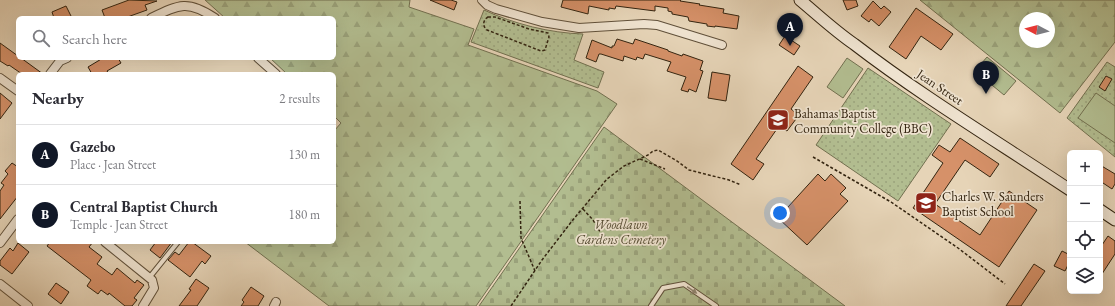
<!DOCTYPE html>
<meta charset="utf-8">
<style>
:root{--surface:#fff;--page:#f7f7f7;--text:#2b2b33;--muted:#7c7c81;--line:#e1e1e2;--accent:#111827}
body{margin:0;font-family:"EB Garamond",serif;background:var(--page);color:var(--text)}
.controls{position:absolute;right:12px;bottom:12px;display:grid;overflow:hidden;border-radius:6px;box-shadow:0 4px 16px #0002}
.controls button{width:36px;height:36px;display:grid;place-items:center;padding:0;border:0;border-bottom:1px solid var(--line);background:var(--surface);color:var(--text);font:20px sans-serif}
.compass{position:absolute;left:1019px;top:12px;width:36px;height:36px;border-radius:50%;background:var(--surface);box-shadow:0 4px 16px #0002;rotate:277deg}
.you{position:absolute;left:780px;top:213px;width:14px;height:14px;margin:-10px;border:3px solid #fff;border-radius:50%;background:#1a73e8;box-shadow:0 0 0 6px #1a73e833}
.badge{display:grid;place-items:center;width:26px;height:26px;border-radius:50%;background:var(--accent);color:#fff;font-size:13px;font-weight:700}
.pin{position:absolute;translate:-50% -33px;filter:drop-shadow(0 1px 2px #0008)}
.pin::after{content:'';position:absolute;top:21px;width:14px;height:12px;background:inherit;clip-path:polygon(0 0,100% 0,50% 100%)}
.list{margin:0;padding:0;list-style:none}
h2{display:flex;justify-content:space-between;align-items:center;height:52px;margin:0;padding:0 16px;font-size:17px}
h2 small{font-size:13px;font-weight:400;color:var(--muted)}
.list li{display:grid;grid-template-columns:26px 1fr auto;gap:12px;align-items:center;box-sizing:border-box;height:60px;padding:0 16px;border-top:1px solid var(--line)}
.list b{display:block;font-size:15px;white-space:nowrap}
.list p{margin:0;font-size:13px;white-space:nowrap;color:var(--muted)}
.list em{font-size:13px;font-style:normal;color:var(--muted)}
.icon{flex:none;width:22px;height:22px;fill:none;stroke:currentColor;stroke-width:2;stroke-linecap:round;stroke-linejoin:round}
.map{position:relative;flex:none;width:1115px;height:306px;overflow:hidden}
.search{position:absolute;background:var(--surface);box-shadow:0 4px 16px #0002;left:16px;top:16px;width:320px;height:44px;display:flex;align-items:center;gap:10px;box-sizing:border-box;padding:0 14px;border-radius:6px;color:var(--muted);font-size:15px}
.panel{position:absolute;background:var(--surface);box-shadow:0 4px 16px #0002;left:16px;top:72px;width:320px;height:172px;border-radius:6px}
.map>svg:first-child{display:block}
.forest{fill:url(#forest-firs);stroke:#727050;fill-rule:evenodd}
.cemetery{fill:url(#cemetery-stones);stroke:#727050}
.park{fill:url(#park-dots);stroke:#727050}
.pitch{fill:#b2bd90;stroke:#727050}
.building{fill:#d69169;stroke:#332410}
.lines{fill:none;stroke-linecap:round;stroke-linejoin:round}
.lane-casing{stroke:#60503a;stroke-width:6}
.street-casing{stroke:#60503a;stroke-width:10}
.secondary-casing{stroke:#332410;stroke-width:13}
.path{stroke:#332410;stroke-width:1.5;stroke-dasharray:3 2;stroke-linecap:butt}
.lane{stroke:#efe3d0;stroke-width:4}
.street{stroke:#efe3d0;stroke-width:8}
.secondary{stroke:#efe3d0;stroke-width:11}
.oneway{fill:#918470}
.labels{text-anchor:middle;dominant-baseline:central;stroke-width:3.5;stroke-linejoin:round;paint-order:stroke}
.street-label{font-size:13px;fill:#332410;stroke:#efe3d0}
.poi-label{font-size:13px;fill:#332410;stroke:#efe3d0;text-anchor:start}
.park-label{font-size:13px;font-style:italic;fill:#534a30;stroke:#efe3d0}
</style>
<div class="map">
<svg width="1115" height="306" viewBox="0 0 1115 306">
<defs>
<pattern id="forest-firs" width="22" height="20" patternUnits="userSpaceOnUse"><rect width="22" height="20" fill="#b2bd90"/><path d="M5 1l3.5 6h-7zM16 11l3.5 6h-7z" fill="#9aa27b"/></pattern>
<pattern id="cemetery-stones" width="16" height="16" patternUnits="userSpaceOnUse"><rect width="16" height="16" fill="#b2bd90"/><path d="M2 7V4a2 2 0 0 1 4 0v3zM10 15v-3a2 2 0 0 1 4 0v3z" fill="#9aa27b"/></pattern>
<pattern id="park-dots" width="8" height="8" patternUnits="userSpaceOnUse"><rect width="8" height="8" fill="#b2bd90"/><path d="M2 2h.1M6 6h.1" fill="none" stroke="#9aa27b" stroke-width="1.8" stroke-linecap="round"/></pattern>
</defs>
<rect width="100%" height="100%" fill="#e6d4b7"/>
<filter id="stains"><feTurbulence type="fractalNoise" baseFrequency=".005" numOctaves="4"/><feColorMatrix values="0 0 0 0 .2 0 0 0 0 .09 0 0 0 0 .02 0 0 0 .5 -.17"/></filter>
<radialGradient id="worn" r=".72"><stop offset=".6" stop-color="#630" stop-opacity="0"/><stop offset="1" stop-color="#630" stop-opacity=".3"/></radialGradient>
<!-- forest -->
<path class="forest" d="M205,0h205l-1,7 65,22 -6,16 129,46 20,13 -141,202h-147l-84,-64h89v-111l7,-8 -7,-7v-42h-47l-17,-16h64v-40h-109z
M920,0h195v42l-55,71zM1025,18h24v24h-24z"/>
<!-- cemetery -->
<path class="cemetery" d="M604,127l241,179h-366z"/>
<!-- park -->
<path class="park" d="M484,10c30,14 66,23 99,24l-9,26 30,12 -6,16 -127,-46z
M1107,62l8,5v90l-48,-39z
M868,68l83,56 -53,77 -82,-56z"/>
<!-- pitch -->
<path class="pitch" d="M987,57l29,24 -12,14 -29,-24z
M847,58l16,11 -20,29 -16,-11z
M1096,93l19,13v37l-37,-25z"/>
<!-- building -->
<path class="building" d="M129,0l28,1 -12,4 2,5 -14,5 -8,3h-20l-3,-8z
M430,0h21l6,2 -3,8z
M563,0h118l-1,1 20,3 -1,1 25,4 -1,4 16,3 -2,13 -22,-3v1l-8,-1v-2l-18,-3 -1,-4 -16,-3v-2l-4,-1v-3l-13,-2v5l-39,-5 -1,3 -6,-1v2l-20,-4 -1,8 -27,-7z
M843,0h13l2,6 -11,4z
M873,1l8,8 3,-3 7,6 -12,14 -8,-7 -2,3 -8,-6z
M66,6l6,12h-18l-2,-6z
M916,8l37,26 -12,16 -20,-14 -15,23 -17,-12z
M785,36l15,10 -6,9 -15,-10z
M617,39l16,5 2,-5 33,11v1l14,5 1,-2 20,7 -3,9 3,1 -7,21 -7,-3 -1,3 -7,-2 5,-13 -19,-6 4,-9 -26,-8 -2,5 -6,-2 -1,3 -12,-4 -1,5 -22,-7h-2l-3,8 -10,-4 6,-18 20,8v-2h2z
M0,43l18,13v2h3l22,16h-21l-13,-9 -1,1 -8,-5z
M103,58h15l3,5 -14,8 2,3h-17l-4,-7z
M798,66l15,11 -22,32 8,6 -12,16 -8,-5 -23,33 8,5 -11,16 -22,-16z
M712,72l18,3 -4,26 -18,-3z
M1106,76l6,3 -7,12 -6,-4z
M0,93l12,10 -12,16z
M960,138l39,26 -9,13 -25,-17 -30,44 45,31 29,-44 28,19 -38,57 -86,-59 30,-45 -11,-8 7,-10 11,7z
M12,163l6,4v29l-18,23v-28l4,-6 -3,-2 7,-9 -3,-3z
M1100,165l15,9v10l-3,5 -12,-8z
M818,174l7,7 6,-7 15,14 -6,6 8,7 -41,44 -29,-27z
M1108,236l7,5v13l-15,23v-29z
M50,242h43l-4,5 13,10 -5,7 15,11 5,-7 18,15 2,-3 7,5 -10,13 3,2 -5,6h-7l-16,-13 -1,2 -7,-5 -3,4 -11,-8 4,-6 -44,-34z
M156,242h16l-12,16 -10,-8z
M189,242h3l19,14 -6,8 -3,-3 -12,16 -22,-17 7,-8 4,3z
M18,243l11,9 -17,22 -12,-9v-4l10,-13 3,3z
M1062,251l8,4v6l-5,10 -11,-5z
M1034,264l11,7 -24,35h-15z
M196,279l13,9 -12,18h-18l12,-16 -2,-1z
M56,283l13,9 -8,12 -13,-10z
M251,287l13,9 -6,10h-17l3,-4 -2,-2z"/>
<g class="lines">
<!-- lane casing -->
<g class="lane-casing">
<path id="lane" d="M149,278l29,-36
M651,306l12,-18 21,-4 32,22"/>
</g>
<!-- street casing -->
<g class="street-casing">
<path id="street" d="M482,0l5,5 9,4 46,13 37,6 65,-4 13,1 65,20
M151,18c29,-14 37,-18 64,0
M258,58l18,16
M50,74l10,-13 7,-3
M0,78l18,13
M105,242l47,38 2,8 -11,18
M0,243l18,-24
M0,284l28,22
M274,306l2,-4"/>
</g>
<!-- secondary casing -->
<g class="secondary-casing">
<path id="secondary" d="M800,0c18,15 35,31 54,44 69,53 144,98 216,146
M1100,210l15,10"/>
</g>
<!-- path -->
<path class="path" d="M488,17h7l34,12 19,4 1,4 -4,13 -4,1 -54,-21c-5,-4 -4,-10 1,-13z
M813,157l78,45 67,46 47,36
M640,159l25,10
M520,201l1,37 14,33
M583,209l10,11 15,25
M511,306l31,-46 30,-39 35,-42 17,-13 24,-11 5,-4 5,-1 19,11 12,9 40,10 12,5"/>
<!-- lane -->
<use href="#lane" class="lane"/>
<!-- street -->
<use href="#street" class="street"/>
<!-- secondary -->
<use href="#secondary" class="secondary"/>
</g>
<!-- one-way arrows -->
<defs><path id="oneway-solid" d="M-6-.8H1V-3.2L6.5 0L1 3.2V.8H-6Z"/></defs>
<use class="oneway" href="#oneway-solid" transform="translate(692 290) rotate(34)"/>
<!-- icons -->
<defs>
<g id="university-square" transform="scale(1.15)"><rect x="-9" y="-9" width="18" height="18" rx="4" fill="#8f2418" stroke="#efe3d0"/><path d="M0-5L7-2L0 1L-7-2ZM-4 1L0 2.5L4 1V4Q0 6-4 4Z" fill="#fff"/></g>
<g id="school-square" transform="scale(1.15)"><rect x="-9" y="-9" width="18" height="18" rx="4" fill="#8f2418" stroke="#efe3d0"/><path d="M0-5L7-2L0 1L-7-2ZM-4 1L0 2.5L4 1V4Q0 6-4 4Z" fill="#fff"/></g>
</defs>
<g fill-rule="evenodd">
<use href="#university-square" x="778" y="120"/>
<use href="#school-square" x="926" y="203"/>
</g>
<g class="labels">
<!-- street labels -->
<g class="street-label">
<text transform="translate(940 87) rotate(34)">Jean Street</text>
</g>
<!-- poi labels -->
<g class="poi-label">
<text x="794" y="113">Bahamas Baptist<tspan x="794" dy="15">Community College (BBC)</tspan></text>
<text x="942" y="196">Charles W. Saunders<tspan x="942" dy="15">Baptist School</tspan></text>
</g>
<!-- park labels -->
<g class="park-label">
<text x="621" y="224">Woodlawn<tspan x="621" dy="15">Gardens Cemetery</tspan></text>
</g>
</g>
<rect width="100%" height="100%" filter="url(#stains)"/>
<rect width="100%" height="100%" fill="url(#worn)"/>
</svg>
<div class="controls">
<button>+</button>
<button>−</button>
<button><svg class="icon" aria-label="locate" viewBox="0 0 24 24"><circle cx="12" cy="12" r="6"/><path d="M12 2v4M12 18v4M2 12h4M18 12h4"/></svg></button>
<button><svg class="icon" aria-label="layers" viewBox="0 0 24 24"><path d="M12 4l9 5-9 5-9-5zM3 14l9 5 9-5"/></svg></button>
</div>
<svg class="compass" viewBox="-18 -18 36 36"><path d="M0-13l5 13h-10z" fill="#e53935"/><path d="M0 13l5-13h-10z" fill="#7c7c81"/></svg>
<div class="you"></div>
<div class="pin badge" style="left:790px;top:46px">A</div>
<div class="pin badge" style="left:986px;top:94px">B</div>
<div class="search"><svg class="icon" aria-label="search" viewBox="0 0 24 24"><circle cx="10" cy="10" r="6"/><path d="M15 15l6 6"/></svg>Search here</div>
<section class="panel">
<h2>Nearby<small>2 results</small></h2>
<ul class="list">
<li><span class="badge">A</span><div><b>Gazebo</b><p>Place · Jean Street</p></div><em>130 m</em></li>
<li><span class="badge">B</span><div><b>Central Baptist Church</b><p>Temple · Jean Street</p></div><em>180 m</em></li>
</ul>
</section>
</div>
